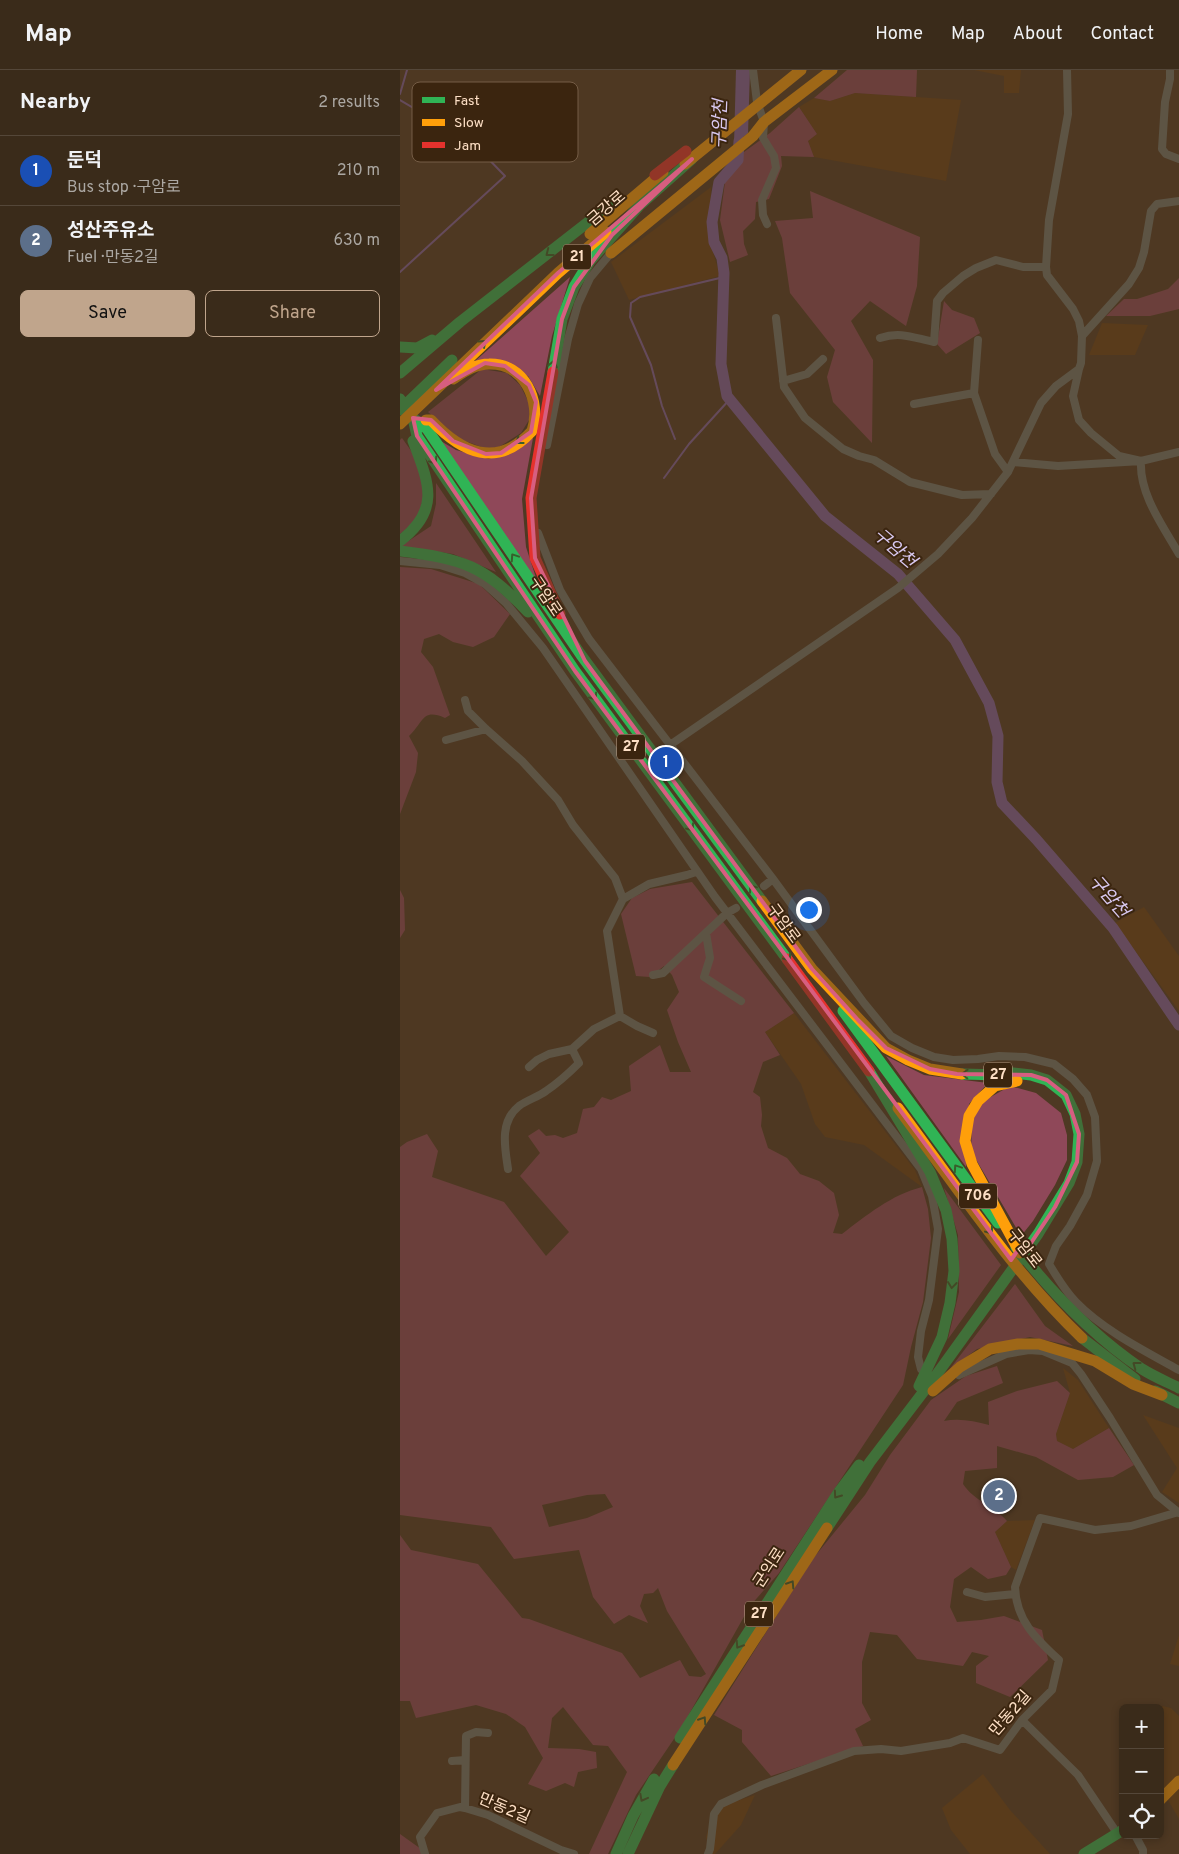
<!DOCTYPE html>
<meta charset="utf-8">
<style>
:root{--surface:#3a2b1a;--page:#413323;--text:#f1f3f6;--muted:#aba7a2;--line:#544739;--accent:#c0a58c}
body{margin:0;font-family:Overpass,"Noto Sans KR",sans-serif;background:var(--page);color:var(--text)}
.controls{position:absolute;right:15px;bottom:15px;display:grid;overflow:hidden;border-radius:8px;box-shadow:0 2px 8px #0003}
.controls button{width:45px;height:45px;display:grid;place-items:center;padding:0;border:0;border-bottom:1px solid var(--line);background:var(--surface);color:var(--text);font:25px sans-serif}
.you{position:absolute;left:408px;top:839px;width:18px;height:18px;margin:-12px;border:4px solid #fff;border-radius:50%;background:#1a73e8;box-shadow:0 0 0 8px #1a73e833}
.badge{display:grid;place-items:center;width:32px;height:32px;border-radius:50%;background:var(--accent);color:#fff;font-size:16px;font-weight:700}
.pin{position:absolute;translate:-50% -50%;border:2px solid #fff;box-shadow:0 1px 5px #0006}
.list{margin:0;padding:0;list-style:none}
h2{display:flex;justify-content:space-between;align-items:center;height:65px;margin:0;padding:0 20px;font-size:21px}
h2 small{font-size:16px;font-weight:400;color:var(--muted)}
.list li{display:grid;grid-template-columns:32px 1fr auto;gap:15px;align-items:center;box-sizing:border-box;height:70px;padding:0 20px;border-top:1px solid var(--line)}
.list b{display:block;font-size:19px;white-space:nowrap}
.list p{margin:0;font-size:16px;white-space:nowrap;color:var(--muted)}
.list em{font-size:16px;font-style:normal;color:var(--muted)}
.actions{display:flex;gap:10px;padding:15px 20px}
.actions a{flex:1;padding:11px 0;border:1px solid var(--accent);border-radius:8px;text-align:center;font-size:18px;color:var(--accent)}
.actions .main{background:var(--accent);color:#111}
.icon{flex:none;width:28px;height:28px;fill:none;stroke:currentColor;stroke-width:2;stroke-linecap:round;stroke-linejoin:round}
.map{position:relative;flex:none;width:779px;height:1784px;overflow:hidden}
header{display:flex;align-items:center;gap:30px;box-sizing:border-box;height:70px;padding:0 25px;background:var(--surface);border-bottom:1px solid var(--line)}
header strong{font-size:24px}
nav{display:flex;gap:28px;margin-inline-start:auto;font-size:18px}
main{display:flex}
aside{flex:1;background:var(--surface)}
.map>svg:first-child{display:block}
.built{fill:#663e12}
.green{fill:#8f4859;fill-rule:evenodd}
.water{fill:#8161a1}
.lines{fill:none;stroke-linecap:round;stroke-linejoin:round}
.stream{stroke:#8161a1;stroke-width:2}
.river{stroke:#8161a1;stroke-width:11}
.street{stroke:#70766e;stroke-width:8}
.fast{stroke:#30b455;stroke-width:11}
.slow{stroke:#ff9f0a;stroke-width:11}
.jam{stroke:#e5322d;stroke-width:11}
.oneway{stroke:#375e2b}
.marked{fill:none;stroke:#d75e80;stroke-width:4;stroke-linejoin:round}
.labels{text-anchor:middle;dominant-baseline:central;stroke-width:4;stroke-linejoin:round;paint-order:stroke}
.shield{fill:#3b250f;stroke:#c3a78e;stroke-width:1}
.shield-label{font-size:15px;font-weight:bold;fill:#fddfc5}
.street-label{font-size:16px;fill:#fddfc5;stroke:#3b250f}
.water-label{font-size:18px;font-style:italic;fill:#d8c8f0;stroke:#3b250f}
.key{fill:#3b250f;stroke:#755d46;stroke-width:1}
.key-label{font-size:14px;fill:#fddfc5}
</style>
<header>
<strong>Map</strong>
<nav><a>Home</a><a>Map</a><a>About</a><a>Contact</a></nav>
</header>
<main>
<aside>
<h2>Nearby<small>2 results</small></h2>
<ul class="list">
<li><span class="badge" style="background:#1a4fb4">1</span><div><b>둔덕</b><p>Bus stop · 구암로</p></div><em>210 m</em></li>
<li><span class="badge" style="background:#5c6f8a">2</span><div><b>성산주유소</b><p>Fuel · 만동2길</p></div><em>630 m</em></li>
</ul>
<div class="actions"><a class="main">Save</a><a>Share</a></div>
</aside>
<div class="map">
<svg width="779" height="1784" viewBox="0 0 779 1784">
<rect width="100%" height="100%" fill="#4e3923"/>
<!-- built -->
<path class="built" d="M574,0h47l-2,23h-15v-17z
M455,23l106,7 -15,81 -132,-24 -6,-16 9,-7 -18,-27 15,-9 16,3z
M311,117l-1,55 10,34 -91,24 -18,-38z
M702,253l46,2 -13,30h-46z
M744,837l35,49v55l-64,-88z
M394,943l121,157 7,17 -58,-42 -39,-8 -10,-13 -14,-40 -36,-52z
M663,1298l15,12 31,48 -36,21 -16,-8 -1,-7 14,-41z
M743,1345l36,13v75l-17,-11 15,-24z
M635,1450l-19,50 -5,-3 -16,-35 12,-11z
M779,1565v31l-9,-2z
M758,1635l13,3 8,8v60l-19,18v-86h-5z
M583,1704l27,36 40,44h-80l-19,-24 -9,-22z
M779,1719v30l-11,-19z
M355,1725l-14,30 -26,29h-4l-5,-17 8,-29z"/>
<!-- green -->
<path class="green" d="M447,0h70l-1,27 -61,-4 -25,8 -16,-3z
M399,37l18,27 -9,7 6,16 -33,-1 1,10 -13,33 -13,3 -1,17 -12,12 1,13 4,11 -18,7 -10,-42 5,-38 16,-20 3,-10 26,-19z
M410,121l110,46 -3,49 -11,40 -36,-25 -19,20 22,39 -1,83 -39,-41 -6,-25 8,-27 -45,-57 -8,-55 -7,-17 38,-3z
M170,207l-18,59 -12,60 -12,-20 -54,-14z
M779,208v31l-29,7h-44l18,-17h13l31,-10z
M544,231l8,9 22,8 6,15 -34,21 -9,-10z
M82,299l25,4 13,12 10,20 -1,15 -8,13 -22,14 -12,2 -27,-10 -32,-27z
M2,368l12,17 11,37 -8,28 -17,14v-94z
M133,368l-11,61 4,48 13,40 -100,-147 17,10 33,9z
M36,413l60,89 -43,-18 -52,-8 30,-20 5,-22z
M0,497l31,2 48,15 31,30 -16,23 -21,10 -20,-5 -14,-8 -15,5 -3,13 12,15 17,48 -5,3c-23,-10 -21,4 -36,18l9,17 -2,19 -16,42z
M292,812l102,131 -29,19 15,23 -17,7 -10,30 7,5 2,18 -1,11 7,22 19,10 13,16 19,7 15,12 5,22 -6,18 9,1c25,-19 49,-39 80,-47l6,22 3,29 -8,64 -12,45 -8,38 -124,188 -29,33 -70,124 -44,65 -28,59h-19l38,-82 -19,-26 -15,-1 -30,-38 -11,11 -4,30 31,1 17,3 1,16 -19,4 -4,15 -9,-4 -19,8 -18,-7 15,-26 -18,-31 -19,-13 -30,-9 -60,13 -6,-17h-10v-166l11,15 67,14 44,54 7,1 93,34 18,25 40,-18 9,16 12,1 5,-3 -39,-63 -9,-23 -5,5 -9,1 -4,12 8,17 -19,-8 -15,9 -21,-27 -14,-47 -65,9 -23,-32 -91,-12v-368l7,-5 20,-8 11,17 -6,26 72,25 42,54 23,-24 -49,-56 20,-23 -12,-17 11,-7 7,7 9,-1 8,3 14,-5 6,-24 11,-2 8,-10 9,3 20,-9 -2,-25 31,-21 10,27h21l-13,-30 -11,-32 12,-18 -7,-17 -8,-9 -14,11 -14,-1 -15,-62 11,-16 18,-9zM205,1424l8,13 -26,11 -38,9 -7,-22 45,-10z
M0,820l4,8 1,32 -5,8z
M486,986l38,19 64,8 -19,21 -3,63z
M610,1016l26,7 25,20 6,22v25l-12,25 -22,36 -12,15 -50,-85 1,-30 10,-19z
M544,1118l57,77 -53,74 11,-47 -1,-57z
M615,1214l30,42 28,20 -43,-9 -53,12 -28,21z
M597,1296l6,17 -46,19 -13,19c15,-3 30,0 45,4l-1,-23 29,-11 40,-10 13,12 -14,41 1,7 16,8 36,-21 25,37 -21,12 -35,3 -42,-23 -39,-11v22l-32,3 -2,13c11,17 31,22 44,37l-12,11 16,35 -5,8 -18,4 -17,-12 -17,12 -4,28 7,15 24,-2 23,-4 38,14 6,30 -38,37 -34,-14v-17l13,-10 -17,-4 -9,14 -46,-7 -20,-24 -27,-3 -8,30v41l9,17 -16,9 8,17 -92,30 -29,-34v-12l-28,-15 97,-154 54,-66 25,-40 41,-55 35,-24z
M0,1764l28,20h-28z"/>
<!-- water -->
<path class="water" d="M336,0h14l-2,63 -14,12z"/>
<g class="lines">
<!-- stream -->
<path class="stream" d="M0,24l7,-24
M0,30l73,43 32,33 -105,96
M275,369l-13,-33 -11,-41 -21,-48 1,-14 9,-6 84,-20
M264,408l25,-34 41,-45"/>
<!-- river -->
<path class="river" d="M339,71l-1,19 -19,22 -7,40 2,20 8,16 2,15 -3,91 6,32 98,120 73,58 57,66 34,63 9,33 -1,46 5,21 34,36 77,89 66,97"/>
<!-- street -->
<path class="street" d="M353,0l4,32 7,20 -1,16 11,18 2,12 -14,32 1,15 4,9
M667,0l1,44 -19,106 -3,47 1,8 26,34 6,12 3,15
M770,0v9l-5,23 -3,47 4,5 13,5
M376,248l8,69 21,31 38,31 16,7 15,4 36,22 52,13 29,-1
M480,268c21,-7 34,0 54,4l3,-41 6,-8 20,-17 13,-8 20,-8 27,7h23
M578,270l-4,53 21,61 13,18
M679,299l-6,27 6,24 12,13 28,23 22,5 38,-9
M383,311l24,-7 16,-15
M514,334l60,-11
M147,375l21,-106 10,-35 12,-26 21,-25
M613,392l45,4 83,-5c-2,33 22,65 38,93
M138,463l22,57 29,49 184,240 91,124 27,33 21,12 22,9 19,3 25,-1 21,-3 26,1 29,7 19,15 14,16 8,22 2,44 -10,34 -17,31 -14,20 -7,18c8,13 16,27 27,38 27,28 69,49 103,68
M0,491l40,4 25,8 20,11 21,19 37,45 172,249 206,272 11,27 6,33 -9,71 -8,31 -3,26 3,12
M65,630l3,11 18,18 36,32 36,39 15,25 42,53 8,21
M46,670l40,-11
M270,675l228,-157 40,-34 34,-36 36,-46 33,-69 15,-17 23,-17 2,-6 1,-27 47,-52 10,-16 5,-16 7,-41 6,-7 22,-3
M364,816l9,-7
M306,863l4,25 -6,19 37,24
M253,905l10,-2 64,-60 9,-5
M220,946l17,10 16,7
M129,997l8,-7 12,-6 23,-5 22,-20 26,-13 -13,-85 16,-32 26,-15 38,-9 9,-3
M108,1099c-3,-21 -9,-47 11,-63 8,-6 19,-9 27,-15 12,-8 23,-18 33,-28l-7,-14
M559,1305l47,-21 23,-4 14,1 29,12 9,11 29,44 47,77 22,18
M567,1522l18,5 30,-3
M622,1650l56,55 39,58
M52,1691l13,-1
M65,1738l1,-72 10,-4 12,1
M735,1765l8,15v4
M25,1784l-5,-17 17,-24 23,-6 5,1 23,7 73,35 13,4
M308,1784l2,-5 4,-35 7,-10 41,-19 92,-34 27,-2 20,2 49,-8 13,-5 37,12 22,-30 30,-30 7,-30c-23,-21 -43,-40 -44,-73l25,-69 55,12 36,-4 47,-14"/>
<!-- fast -->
<path class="fast" d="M0,277l17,1 15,-8
M153,302l9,-53 12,-32 16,-26 49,-55 53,-47
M0,303l60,-51 150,-117
M0,329l13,19 4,18 158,235 212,288
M0,340l52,-50
M13,348l14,11 154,226 181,246
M0,471c41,-31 29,-58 13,-100
M0,481c64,8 83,14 128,61
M443,941l155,212
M469,1001l61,101 16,38 6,29 2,32 -4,32 -8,34 -23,49
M616,1177c36,46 77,89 126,122 11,7 25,13 37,19
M682,1268l53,41
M755,1321l24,12
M427,1458l43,-66 67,-88 101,-140 31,-51 8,-21 2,-28 -4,-20 -9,-19 -19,-15 -16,-5 -18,-2 -11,2 -40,-1
M280,1668l158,-245 21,-28
M216,1784l17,-38 21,-37
M228,1784l32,-68 13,-21
M684,1784l39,-24"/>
<!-- slow -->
<path class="slow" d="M285,94l116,-94
M190,164l73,-62
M211,183l142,-117 11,-14 68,-52
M26,350h5c31,33 66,49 101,11 10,-30 -8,-68 -43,-67 -14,0 -25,8 -36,15
M0,354l158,-151 48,-41
M362,831l50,68 74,79 22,12 22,9 32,5
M617,1011l-22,5 -17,15 -9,15 -4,25 7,23 48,89
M498,1038c58,78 113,162 184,230
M533,1321l27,-24 30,-18 28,-5h21l56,17 38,23 29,11
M273,1695l154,-237
M760,1730l19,-19"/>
<!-- jam -->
<path class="jam" d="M255,105l31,-24
M153,302l-22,126 4,60 25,56
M387,889l82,112"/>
</g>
<!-- one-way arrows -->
<defs><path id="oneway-chevron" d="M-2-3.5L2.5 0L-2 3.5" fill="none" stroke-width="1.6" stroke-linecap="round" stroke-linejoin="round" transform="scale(1.25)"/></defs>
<g class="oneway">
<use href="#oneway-chevron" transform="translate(149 183) rotate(142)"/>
<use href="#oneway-chevron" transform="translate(83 273) rotate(-42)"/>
<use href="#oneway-chevron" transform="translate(153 294) rotate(-79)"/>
<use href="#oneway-chevron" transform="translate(119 371) rotate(143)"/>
<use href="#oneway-chevron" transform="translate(34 391) rotate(56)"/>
<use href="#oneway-chevron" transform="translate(114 487) rotate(-124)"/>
<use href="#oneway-chevron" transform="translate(194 627) rotate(54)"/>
<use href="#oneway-chevron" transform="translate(291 758) rotate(53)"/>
<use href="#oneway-chevron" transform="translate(352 818) rotate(-127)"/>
<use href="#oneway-chevron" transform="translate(388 888) rotate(54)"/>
<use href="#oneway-chevron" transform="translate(565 1004) rotate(-178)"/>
<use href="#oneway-chevron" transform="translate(557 1098) rotate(-124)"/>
<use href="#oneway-chevron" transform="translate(590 1161) rotate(53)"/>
<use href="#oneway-chevron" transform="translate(552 1215) rotate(97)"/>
<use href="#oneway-chevron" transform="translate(736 1295) rotate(-143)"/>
<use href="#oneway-chevron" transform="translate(437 1425) rotate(125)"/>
<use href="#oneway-chevron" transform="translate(391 1514) rotate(-57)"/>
<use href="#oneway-chevron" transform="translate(339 1575) rotate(123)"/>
<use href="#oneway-chevron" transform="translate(303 1650) rotate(-57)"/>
<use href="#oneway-chevron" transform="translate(243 1728) rotate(118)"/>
</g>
<!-- marked area -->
<path d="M0 0H779V1784H0ZM292,89l-80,76 -38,52 -12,32 -31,179 4,60 50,103 227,308 46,51 28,28 44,21 27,5 74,1 16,5 19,15 13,39 -2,28 -22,45 -32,48 -5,-5 -7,10 -436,-589 -158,-235 -4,-18 18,2 22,21 33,13 15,-1 30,-21 5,-30 -7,-17 -24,-19 -20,-3 -49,27 122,-117z" fill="#4e3923" fill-opacity=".55" fill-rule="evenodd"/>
<path class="marked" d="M292,89l-80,76 -38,52 -12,32 -31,179 4,60 50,103 227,308 46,51 28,28 44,21 27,5 74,1 16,5 19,15 13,39 -2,28 -22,45 -32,48 -5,-5 -7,10 -436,-589 -158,-235 -4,-18 18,2 22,21 33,13 15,-1 30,-21 5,-30 -7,-17 -24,-19 -20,-3 -49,27 122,-117z"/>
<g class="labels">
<!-- shield labels -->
<g class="shield">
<rect x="163" y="174.5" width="28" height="25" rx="4"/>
<rect x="217" y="664.5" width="28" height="25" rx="4"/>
<rect x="584" y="992.5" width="28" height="25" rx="4"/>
<rect x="559" y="1113.5" width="38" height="25" rx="4"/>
<rect x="345" y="1531.5" width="28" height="25" rx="4"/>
</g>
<g class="shield-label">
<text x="177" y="187">21</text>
<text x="231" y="677">27</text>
<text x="598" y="1005">27</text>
<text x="578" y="1126">706</text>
<text x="359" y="1544">27</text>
</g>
<!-- street labels -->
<g class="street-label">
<text transform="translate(207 139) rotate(-41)">금강로</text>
<text transform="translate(145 527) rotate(56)">구암로</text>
<text transform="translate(383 854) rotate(54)">구암로</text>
<text transform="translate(624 1179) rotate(52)">구암로</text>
<text transform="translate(370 1498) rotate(-57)">군익로</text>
<text transform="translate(611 1644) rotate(-49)">만동2길</text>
<text transform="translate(104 1739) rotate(23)">만동2길</text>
</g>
<!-- water labels -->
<g class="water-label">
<text transform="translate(321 54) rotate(-88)">구암천</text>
<text transform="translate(494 479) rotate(41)">구암천</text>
<text transform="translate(708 827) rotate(49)">구암천</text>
</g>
</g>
<!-- legend -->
<rect x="12" y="12" width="166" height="80" rx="8" class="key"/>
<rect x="22" y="27" width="23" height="6" fill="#30b455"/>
<rect x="22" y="49" width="23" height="7" fill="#ff9f0a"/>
<rect x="22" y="72" width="23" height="6" fill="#e5322d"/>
<g class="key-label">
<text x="54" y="35">Fast</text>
<text x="54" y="57">Slow</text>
<text x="54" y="80">Jam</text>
</g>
</svg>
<div class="controls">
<button>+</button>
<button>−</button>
<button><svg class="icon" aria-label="locate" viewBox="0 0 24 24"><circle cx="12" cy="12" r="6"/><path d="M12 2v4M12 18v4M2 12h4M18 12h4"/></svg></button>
</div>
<div class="you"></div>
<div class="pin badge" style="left:266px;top:693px;background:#1a4fb4">1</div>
<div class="pin badge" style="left:599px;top:1426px;background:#5c6f8a">2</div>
</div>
</main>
